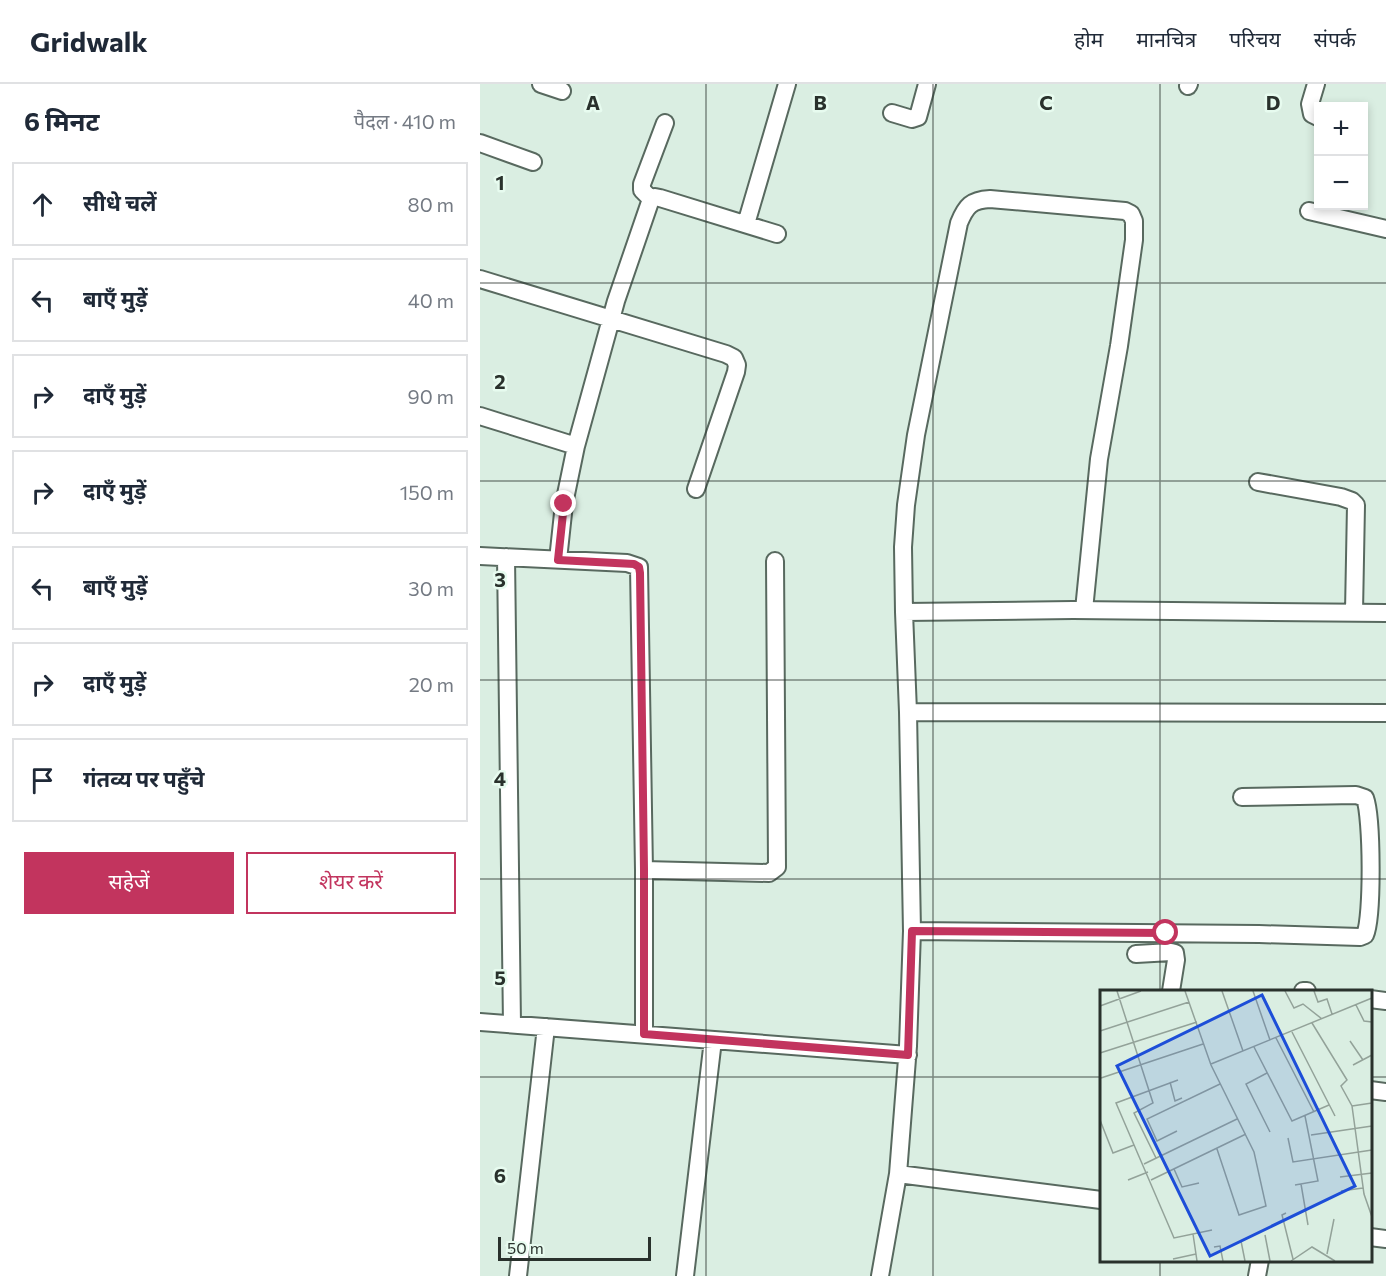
<!DOCTYPE html>
<html lang="hi">
<meta charset="utf-8">
<style>
:root{--surface:#fff;--page:#f6f6f7;--text:#1f2937;--muted:#747a83;--line:#e0e1e3;--accent:#c2345e}
body{margin:0;font-family:Commissioner,"Noto Sans Devanagari",sans-serif;background:var(--page);color:var(--text)}
.controls{position:absolute;right:18px;top:18px;display:grid;overflow:hidden;border-radius:0px;box-shadow:0 3px 9px #0003}
.controls button{width:54px;height:54px;display:grid;place-items:center;padding:0;border:0;border-bottom:2px solid var(--line);background:var(--surface);color:var(--text);font:30px sans-serif}
.scale{position:absolute;left:18px;bottom:15px;width:153px;box-sizing:border-box;padding-left:6px;border:3px solid #29312c;border-top:0;font-size:16px;line-height:21px;white-space:nowrap;color:#29312c;-webkit-text-stroke:4px #e7fbef;paint-order:stroke}
.stop{position:absolute;width:18px;height:18px;margin:-14px;border:4px solid #c2345e;border-radius:50%;background:#fff}
.stop.end{background:#c2345e;border-color:#fff;box-shadow:0 2px 6px #0008}
.list{margin:0;padding:0;list-style:none}
h2{display:flex;justify-content:space-between;align-items:center;height:78px;margin:0;padding:0 24px;font-size:26px}
h2 small{font-size:20px;font-weight:400;color:var(--muted)}
.list li{display:grid;grid-template-columns:39px 1fr auto;gap:18px;align-items:center;box-sizing:border-box;height:84px;margin:0 12px 12px;padding:0 12px;border:2px solid var(--line);border-radius:0px}
.list b{display:block;font-size:22px;white-space:nowrap}
.list em{font-size:20px;font-style:normal;color:var(--muted)}
.actions{display:flex;gap:12px;padding:18px 24px}
.actions a{flex:1;padding:14px 0;border:2px solid var(--accent);border-radius:0px;text-align:center;font-size:21px;color:var(--accent)}
.actions .main{background:var(--accent);color:#fff}
.icon{flex:none;width:33px;height:33px;fill:none;stroke:currentColor;stroke-width:2;stroke-linecap:round;stroke-linejoin:round}
.map{position:relative;flex:none;width:906px;height:1192px;overflow:hidden}
header{display:flex;align-items:center;gap:36px;box-sizing:border-box;height:84px;padding:0 30px;background:var(--surface);border-bottom:2px solid var(--line)}
header strong{font-size:28px}
nav{display:flex;gap:33px;margin-inline-start:auto;font-size:21px}
main{display:flex}
aside{flex:1;background:var(--surface)}
.map>svg:first-child{display:block}
.lines{fill:none;stroke-linecap:round;stroke-linejoin:round}
.minor-casing{stroke:#58695f;stroke-width:20}
.minor{stroke:#fff;stroke-width:16}
.route{stroke:#c2345e;stroke-width:8}
.grid{fill:none;stroke:#29312c;stroke-width:1.5;stroke-opacity:0.55}
.inset-road{fill:none;stroke:#93a299;stroke-width:1.5}
.view{fill:#1d4ed8;fill-opacity:0.15;stroke:#1d4ed8;stroke-width:3}
.inset-edge{fill:none;stroke:#29312c;stroke-width:3}
.grid-label{font-size:20px;text-anchor:middle;font-weight:bold;fill:#29312c;stroke:#e7fbef;stroke-width:5;stroke-linejoin:round;paint-order:stroke}
</style>
<header>
<strong>Gridwalk</strong>
<nav><a>होम</a><a>मानचित्र</a><a>परिचय</a><a>संपर्क</a></nav>
</header>
<main>
<aside>
<h2>6 मिनट<small>पैदल · 410 m</small></h2>
<ul class="list">
<li><svg class="icon" aria-label="ahead" viewBox="0 0 24 24"><path d="M12 20V5M6 11l6-6 6 6"/></svg><div><b>सीधे चलें</b></div><em>80 m</em></li>
<li><svg class="icon" aria-label="left" viewBox="0 0 24 24"><path d="M17 20v-9H6M10 6l-5 5 5 5"/></svg><div><b>बाएँ मुड़ें</b></div><em>40 m</em></li>
<li><svg class="icon" aria-label="right" viewBox="0 0 24 24"><path d="M7 20v-9h11M14 6l5 5-5 5"/></svg><div><b>दाएँ मुड़ें</b></div><em>90 m</em></li>
<li><svg class="icon" aria-label="right" viewBox="0 0 24 24"><path d="M7 20v-9h11M14 6l5 5-5 5"/></svg><div><b>दाएँ मुड़ें</b></div><em>150 m</em></li>
<li><svg class="icon" aria-label="left" viewBox="0 0 24 24"><path d="M17 20v-9H6M10 6l-5 5 5 5"/></svg><div><b>बाएँ मुड़ें</b></div><em>30 m</em></li>
<li><svg class="icon" aria-label="right" viewBox="0 0 24 24"><path d="M7 20v-9h11M14 6l5 5-5 5"/></svg><div><b>दाएँ मुड़ें</b></div><em>20 m</em></li>
<li><svg class="icon" aria-label="arrive" viewBox="0 0 24 24"><path d="M6 21V4h12l-3 4 3 4H6"/></svg><div><b>गंतव्य पर पहुँचे</b></div></li>
</ul>
<div class="actions"><a class="main">सहेजें</a><a>शेयर करें</a></div>
</aside>
<div class="map">
<svg width="906" height="1192" viewBox="0 0 906 1192">
<rect width="100%" height="100%" fill="#daeee2"/>
<g class="lines">
<!-- minor casing -->
<g class="minor-casing">
<path id="minor" d="M61,0l21,7
M836,0l-6,20 2,10 6,3
M708,2l1,-2
M412,29l20,6 6,-2 9,-33
M0,59l53,19
M171,115l-9,-9v-6l23,-61
M829,127l77,18
M266,140l41,-140
M0,195l246,75 8,4 3,7 -1,7 -40,117
M0,332l96,30
M778,398l83,15 11,4 4,4 -2,107
M0,472l147,7 12,4 5,303v164
M26,473l6,467
M78,476l6,-56 12,-58 40,-145 35,-102 4,-2 5,1 117,36
M424,528l169,-2 313,3
M428,628l478,1
M164,786l125,3 8,-6 -2,-306
M432,847l347,3 101,3 5,-2c8,-18 7,-118 0,-137l-9,-3 -114,2
M656,870l35,-2 4,1 1,7 -5,31
M823,907h4
M890,915l16,2
M0,938l428,33
M890,1006l16,2
M418,1090l203,26
M890,1153l16,2
M38,1192l28,-249
M205,1192l28,-236
M400,1192l18,-102 10,-128 4,-115 -4,-219 -4,-100 -1,-65 3,-42 10,-70 43,-212c7,-17 12,-23 31,-24l135,12 6,3 3,7v19l-15,106 -20,113 -15,151
M777,1192l3,-16"/>
</g>
<!-- minor -->
<use href="#minor" class="minor"/>
</g>
<g class="lines">
<!-- route -->
<path class="route" d="M84,420l-6,56 76,4 5,3 1,6 4,297v164l264,21 4,-124 254,2"/>
</g>
<!-- grid -->
<path class="grid" d="M226,0v1192M453,0v1192M680,0v907M0,199h906M0,397h906M0,596h906M0,795h906M0,993h621M890,993h16M680,1176v16"/>
<!-- overview -->
<g transform="translate(620 906)">
<rect width="272" height="272" fill="#daeee2"/>
<path class="inset-road" d="M17,1l36,112 -19,10 22,45M85,1l26,74 43,87 12,54 -27,9 -22,-66M122,1l21,60M153,1l17,49M185,1l9,17 9,-4 19,15M214,1l4,11 9,-3 5,15M256,15l8,16 8,1M0,16l41,-15M212,33l35,57 -6,6 11,20 12,88 8,23M0,41l89,-29M192,42l43,84M176,48l38,74M250,51l13,19M154,57l38,74 37,-16M0,63l97,-31M111,74l161,-66M253,75l19,-10M167,83l-21,11 24,48M1,88l102,-34M78,90l-62,23 58,135 38,-8M70,92l5,19 7,-3M252,116l20,-3M0,130l13,33 21,-8M77,141l-20,10 -10,-22 73,-35M211,145l61,-9M188,148l5,24 79,-12M44,174l93,-45M74,179l8,18 17,-4M240,187l32,-4M28,190l20,-8M51,190l95,-46M201,194l7,41M195,195l23,-4 -13,-65M241,201l22,-3M186,223l-4,2 11,44M93,244l4,27M165,245l5,26M141,251l4,20M114,257l6,-1 3,15M227,264l7,-35M73,269l23,-5M191,271l21,-14 23,14"/>
<path class="view" d="M162,5l93,191 -145,70 -93,-190z"/>
<rect width="272" height="272" class="inset-edge"/>
</g>
<g class="grid-label">
<text x="113" y="26">A</text>
<text x="340" y="26">B</text>
<text x="566" y="26">C</text>
<text x="793" y="26">D</text>
<text x="20" y="106">1</text>
<text x="20" y="305">2</text>
<text x="20" y="503">3</text>
<text x="20" y="702">4</text>
<text x="20" y="901">5</text>
<text x="20" y="1099">6</text>
</g>
</svg>
<div class="controls">
<button>+</button>
<button>−</button>
</div>
<div class="scale">50 m</div>
<div class="stop" style="left:686px;top:849px"></div>
<div class="stop end" style="left:84px;top:420px"></div>
</div>
</main>
